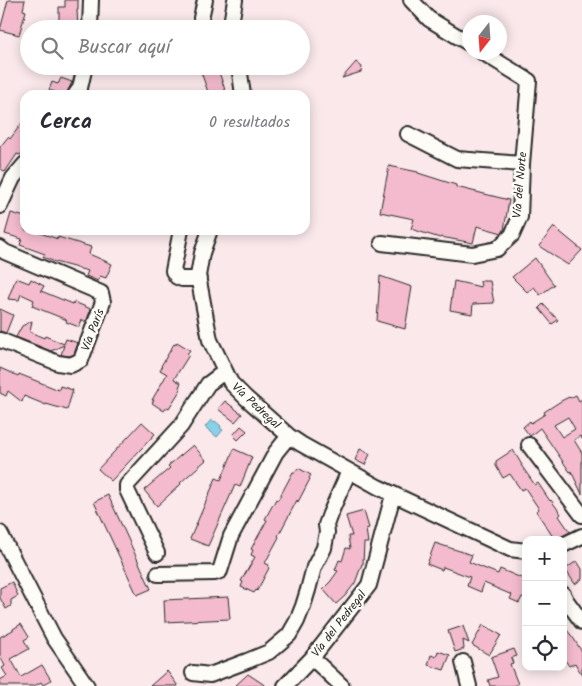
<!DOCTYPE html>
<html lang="es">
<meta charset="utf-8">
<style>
:root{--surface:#fff;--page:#f7f7f7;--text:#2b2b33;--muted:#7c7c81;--line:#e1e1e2}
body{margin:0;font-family:Kalam,sans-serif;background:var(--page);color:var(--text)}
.controls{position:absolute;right:15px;bottom:15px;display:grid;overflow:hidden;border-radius:10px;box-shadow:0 2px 12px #0003}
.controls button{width:45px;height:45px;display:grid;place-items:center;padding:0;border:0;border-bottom:1px solid var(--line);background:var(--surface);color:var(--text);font:25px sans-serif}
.compass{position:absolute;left:462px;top:15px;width:45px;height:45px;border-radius:50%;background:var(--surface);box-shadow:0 2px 12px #0003;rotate:197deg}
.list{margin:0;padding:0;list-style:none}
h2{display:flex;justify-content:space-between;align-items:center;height:65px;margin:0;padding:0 20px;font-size:21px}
h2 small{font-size:16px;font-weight:400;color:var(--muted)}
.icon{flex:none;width:28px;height:28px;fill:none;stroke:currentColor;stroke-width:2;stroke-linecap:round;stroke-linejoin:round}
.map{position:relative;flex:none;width:582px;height:686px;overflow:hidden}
.search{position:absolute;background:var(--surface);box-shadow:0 2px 12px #0003;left:20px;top:20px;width:290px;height:55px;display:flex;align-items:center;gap:12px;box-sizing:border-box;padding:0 18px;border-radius:28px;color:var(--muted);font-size:19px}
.panel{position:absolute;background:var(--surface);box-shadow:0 2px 12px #0003;left:20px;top:90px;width:290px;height:145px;border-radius:15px}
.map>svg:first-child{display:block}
.water{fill:#88d1e9;stroke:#638f9d}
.building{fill:#f4bbce;stroke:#2b2b2b;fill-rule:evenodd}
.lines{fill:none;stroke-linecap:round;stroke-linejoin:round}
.minor-casing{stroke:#2b2b2b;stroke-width:18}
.minor{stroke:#fdfcf7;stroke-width:14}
.labels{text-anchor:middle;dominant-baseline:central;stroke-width:5;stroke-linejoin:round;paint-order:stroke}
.street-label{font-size:12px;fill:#2b2b2b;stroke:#fdfcf7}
</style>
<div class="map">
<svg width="582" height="686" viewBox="0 0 582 686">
<rect width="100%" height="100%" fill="#fae8eb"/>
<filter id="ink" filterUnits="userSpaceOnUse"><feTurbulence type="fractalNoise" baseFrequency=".02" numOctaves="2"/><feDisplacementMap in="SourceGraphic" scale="10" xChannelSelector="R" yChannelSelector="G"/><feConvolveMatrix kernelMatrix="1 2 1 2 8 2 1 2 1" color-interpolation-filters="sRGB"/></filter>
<g filter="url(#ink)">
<!-- water -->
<path class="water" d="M211,420l3,2 1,-1 6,5 -1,2 3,2 -6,7 -12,-10z"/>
<!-- building -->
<path class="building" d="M8,0h17l-2,10 3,1 -7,24 -19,-5z
M65,0h13v10h-1l1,19h-19v-22h6z
M356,62l6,5 -1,5 -19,6z
M199,66h18l9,27 -4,2h-13z
M61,78l11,4 -5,11 -3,2 -15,-5 3,-8 6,2z
M25,119v30l-5,6 -3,-1 -12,18 -5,-4v-21l8,-10 2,2z
M389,166l29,6v1l38,12v2l53,13 -5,30 -2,3 -25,-7 -4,17 -32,-6 -1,1 -29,-9 3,-10 -34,-7z
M11,213l14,4v13h17l-2,3 18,6v-2l33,10 -2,7 23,10 -6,14 -6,-2 -2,5 -12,-5 2,-5 -33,-9 -12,-5 2,-3 -25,-9 2,-6 -17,-5z
M554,227l28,23 -14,15 -29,-19z
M535,258l19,27 -14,10 -6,-8 -7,5 -15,-15z
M380,276l32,11 -7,42 -28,-8z
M16,278l13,5 2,-4 13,7 -3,5 32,13 1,-2 17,7 -5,13 -4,-2 -3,7 -13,-5 1,-2 -35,-14 2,-6 -13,-6 -2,6 -11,-1z
M454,281l27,6 -1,-6h10l4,22 -21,1 -1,10 -22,-4z
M543,304l15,16 -6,4 -13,-16z
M0,309l13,6 -7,18 -6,-2z
M32,321l-2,11 14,6 1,-2 19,8 2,-5 12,4 -4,11 -4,2 -9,-1 3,-10 -13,6 -35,-14 6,-11z
M177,342l13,8 -3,4 2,1 -15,24 7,4 -2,4 2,2 -12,19 -2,-1 -3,4 -12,-8 2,-3h-2l15,-26 -7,-4 2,-3 -1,-1 13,-22 1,1z
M0,368l18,8 1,-2 40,16 1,-4 13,4 -6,20 -21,-6v1l-22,-9 -2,6 -14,-11 -2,5 -6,-3z
M576,395l3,6 3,-2v40l-2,-3 -6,4 8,13v41l-11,-23 -1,1 -30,-44 -10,8 -7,-9 7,-6 1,2 14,-9 -1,-2 17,-11 8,-4 1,1zM568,417l7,12 -13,8 -8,-12z
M225,401l17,13 -7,8 -17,-13z
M142,422l13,12 -44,47 -13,-12z
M241,426l6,5 -9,9 -5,-5z
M193,445l13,15 -26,23 1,1 -24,22 -13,-16 26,-22 -2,-2z
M234,449l18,8 -12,30 -5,-2 -27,61 -18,-7 26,-61 5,2z
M360,449l10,5 -5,11 -10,-5z
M513,450l9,15h-1l14,20 3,-2 12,18 1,-1 10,14 -2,2 11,16 -15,8 -19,-29 3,-2 -14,-21 -4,2 -11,-16 -7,4 -7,-12v-5z
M298,468l13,7 -2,3 1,1 -12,23 -1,-2 -2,4 -17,32 1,1 -14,26 4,2 -1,2 1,1 -12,23 -1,-1 -2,3 -13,-6 2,-5 -2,-1 14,-24 -4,-2 2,-5 -2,-1 16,-29 -2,-1 11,-20 2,1 15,-28h2z
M108,495l43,94 -14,6 -43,-93z
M364,511l5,17 -3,1 2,14h-4l-1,21h-1l-7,19 -10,13 -9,8 -13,-15 7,-7 8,-11 -3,-1 4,-10 3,1 4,-13 4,1 -2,-13h4l-6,-20z
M435,543l37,12 -3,7 29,12 2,-5 26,11v18l-4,-1 -3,6 -9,-4 2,-4 -28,-12 -3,9 -14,-6 3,-9 -27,-10 -1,3 -15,-6z
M577,561l5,8v10l-7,5 -10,-15z
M12,582l6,14 -7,4v6l-5,3 -6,-11v-10z
M228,597l2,22 -65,3 -1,-22z
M21,624l8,13 -5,3 5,9 -18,10 10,18 21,-12 9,15 -8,5 -2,-3 -7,4h-34v-6l7,-4 -5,-8 3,-2 -5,-10v-19l13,-7v-1z
M483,625l18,10 -12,20 -17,-10z
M563,625l11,14 8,13v23l-7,-12 -6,3 -6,-9z
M463,626l6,17 -6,-3 1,9 -9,3 -7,-21z
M514,649l3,7 -6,2 2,5 -3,1 8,20 -6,2h-22l-2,-6 10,-3 -7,-20z
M438,651l12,4 -6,15 -16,-5 3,-10 5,2z
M167,671l11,15h-28z
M248,674l18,12h-31z"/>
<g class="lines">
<!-- minor casing -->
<g class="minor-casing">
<path id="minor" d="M411,0l18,19 41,25
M201,18l4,-18
M90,29l1,-29
M233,29l-1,-11 3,-18
M239,66l4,29
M75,95l5,-7 5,-22
M408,134l49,25 65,5
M0,206l13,-28 12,-14
M181,230l-8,41 4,6 5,2h17
M210,230l-8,23 -4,23 12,64 21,43 15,15 43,38 12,8 77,43 132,62 16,2
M382,243l90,11 25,-5 15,-14 8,-18 2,-53 7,-83 -47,-29
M0,248l5,4 96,41 2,9 -22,58 -10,5 -13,-2 -58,-23
M529,445l53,70
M0,533l54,105 33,48
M563,545l19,-9
M157,553l-30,-63v-5l54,-59 27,-42 16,-12
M158,574l57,-1 5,-2 11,-35 45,-84 13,-16
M563,594l3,6 16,22
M312,658l30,28
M463,662l6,24
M193,673l17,2 37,-14 22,-9 20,-17 8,-14 6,-15 5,-16 6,-23 10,-19 3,-16 -1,-7 4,-11 19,-43
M285,686l27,-28 57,-73 24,-90"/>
</g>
<!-- minor -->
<use href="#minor" class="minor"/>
</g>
</g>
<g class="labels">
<!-- street labels -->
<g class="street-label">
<text transform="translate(520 185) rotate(-85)">Vía del Norte</text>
<text transform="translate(93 330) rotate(-69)">Vía París</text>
<text transform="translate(256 406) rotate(43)">Vía Pedregal</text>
<text transform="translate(339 624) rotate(-52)">Vía del Pedregal</text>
</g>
</g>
</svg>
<div class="controls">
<button>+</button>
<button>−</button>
<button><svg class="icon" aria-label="locate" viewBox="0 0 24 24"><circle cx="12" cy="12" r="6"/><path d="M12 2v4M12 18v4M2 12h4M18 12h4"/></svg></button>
</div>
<svg class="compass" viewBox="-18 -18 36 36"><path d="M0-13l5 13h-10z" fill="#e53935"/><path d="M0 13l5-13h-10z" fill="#7c7c81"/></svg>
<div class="search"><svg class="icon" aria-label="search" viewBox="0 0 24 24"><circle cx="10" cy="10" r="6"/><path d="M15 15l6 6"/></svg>Buscar aquí</div>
<section class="panel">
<h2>Cerca<small>0 resultados</small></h2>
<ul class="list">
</ul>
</section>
</div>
